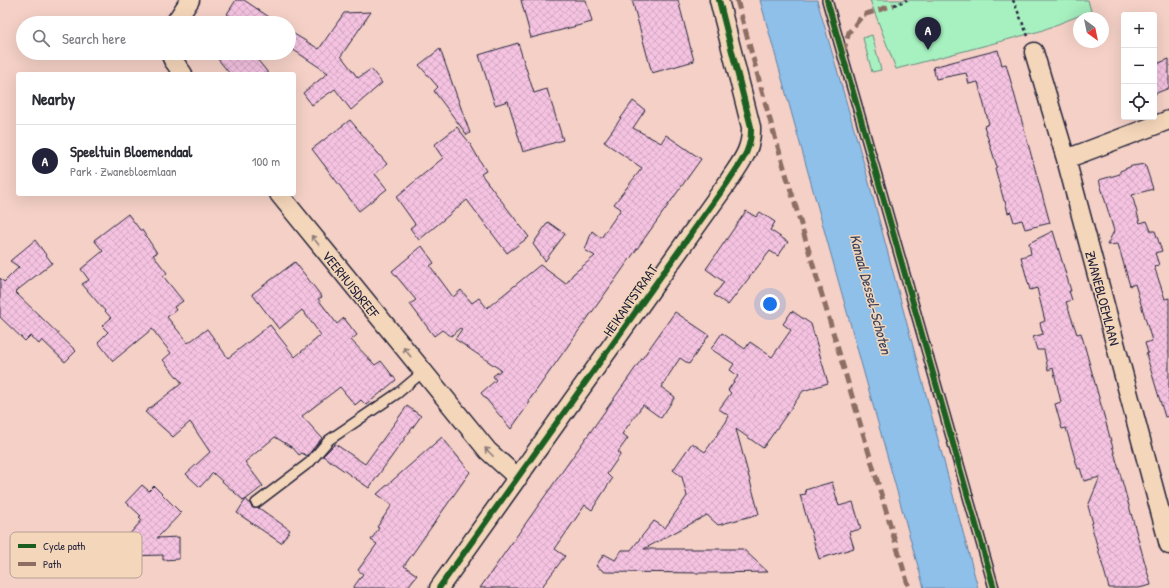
<!DOCTYPE html>
<meta charset="utf-8">
<style>
:root{--surface:#fff;--page:#f7f7f7;--text:#2b2b33;--muted:#7c7c81;--line:#e1e1e2;--accent:#22223b}
body{margin:0;font-family:"Patrick Hand",sans-serif;background:var(--page);color:var(--text)}
.controls{position:absolute;right:12px;top:12px;display:grid;overflow:hidden;border-radius:4px;box-shadow:0 4px 16px #0002}
.controls button{width:36px;height:36px;display:grid;place-items:center;padding:0;border:0;border-bottom:1px solid var(--line);background:var(--surface);color:var(--text);font:20px sans-serif}
.compass{position:absolute;left:1073px;top:12px;width:36px;height:36px;border-radius:50%;background:var(--surface);box-shadow:0 4px 16px #0002;rotate:147deg}
.you{position:absolute;left:770px;top:304px;width:14px;height:14px;margin:-10px;border:3px solid #fff;border-radius:50%;background:#1a73e8;box-shadow:0 0 0 6px #1a73e833}
.badge{display:grid;place-items:center;width:26px;height:26px;border-radius:50%;background:var(--accent);color:#fff;font-size:13px;font-weight:700}
.pin{position:absolute;translate:-50% -33px;filter:drop-shadow(0 1px 2px #0008)}
.pin::after{content:'';position:absolute;top:21px;width:14px;height:12px;background:inherit;clip-path:polygon(0 0,100% 0,50% 100%)}
.list{margin:0;padding:0;list-style:none}
h2{display:flex;justify-content:space-between;align-items:center;height:52px;margin:0;padding:0 16px;font-size:17px}
h2 small{font-size:13px;font-weight:400;color:var(--muted)}
.list li{display:grid;grid-template-columns:26px 1fr auto;gap:12px;align-items:center;box-sizing:border-box;height:72px;padding:0 16px;border-top:1px solid var(--line)}
.list b{display:block;font-size:15px;white-space:nowrap}
.list p{margin:0;font-size:13px;white-space:nowrap;color:var(--muted)}
.list em{font-size:13px;font-style:normal;color:var(--muted)}
.icon{flex:none;width:22px;height:22px;fill:none;stroke:currentColor;stroke-width:2;stroke-linecap:round;stroke-linejoin:round}
.map{position:relative;flex:none;width:1169px;height:588px;overflow:hidden}
.search{position:absolute;background:var(--surface);box-shadow:0 4px 16px #0002;left:16px;top:16px;width:280px;height:44px;display:flex;align-items:center;gap:10px;box-sizing:border-box;padding:0 14px;border-radius:22px;color:var(--muted);font-size:15px}
.panel{position:absolute;background:var(--surface);box-shadow:0 4px 16px #0002;left:16px;top:72px;width:280px;height:124px;border-radius:4px}
.map>svg:first-child{display:block}
.park{fill:#a7f1c0;stroke:#648a7e}
.water{fill:#8ec0ea;stroke:#6381a4}
.building{fill:url(#building-cross-hatch);stroke:#22223b}
.lines{fill:none;stroke-linecap:round;stroke-linejoin:round}
.service-casing{stroke:#22223b;stroke-width:12}
.minor-casing{stroke:#22223b;stroke-width:21}
.path{stroke:#22223b;stroke-width:2.5;stroke-dasharray:3 3;stroke-linecap:butt}
.service{stroke:#f4d6ba;stroke-width:9}
.minor{stroke:#f4d6ba;stroke-width:18}
.quiet{stroke:#8d6e63;stroke-width:5;stroke-dasharray:10 5;stroke-linecap:butt}
.cycleway-casing{stroke:#f4d6ba;stroke-width:8}
.cycleway{stroke:#1b5e20;stroke-width:6}
.oneway{stroke:#8b7c7a}
.labels{text-anchor:middle;dominant-baseline:central;stroke-width:3;stroke-linejoin:round;paint-order:stroke}
.street-label{font-size:14px;fill:#22223b;stroke:#f4d6ba}
.water-label{font-size:15px;font-style:italic;fill:#38425e;stroke:#f4d6ba}
.key{fill:#f4d6ba;stroke:#b5a094;stroke-width:1}
.key-label{font-size:11px;fill:#22223b}
</style>
<div class="map">
<svg width="1169" height="588" viewBox="0 0 1169 588">
<defs>
<pattern id="building-cross-hatch" width="8" height="8" patternUnits="userSpaceOnUse"><rect width="8" height="8" fill="#f5c3e1"/><path d="M0 0l8 8M0 8l8-8" fill="none" stroke="#d2a7c2"/></pattern>
</defs>
<rect width="100%" height="100%" fill="#f4d0c6"/>
<filter id="ink" filterUnits="userSpaceOnUse"><feTurbulence type="fractalNoise" baseFrequency=".025" numOctaves="2"/><feDisplacementMap in="SourceGraphic" scale="8" xChannelSelector="R" yChannelSelector="G"/><feConvolveMatrix kernelMatrix="1 2 1 2 8 2 1 2 1" color-interpolation-filters="sRGB"/></filter>
<g filter="url(#ink)">
<!-- park -->
<path class="park" d="M870,0h218l3,11 -51,20 -144,38z
M872,35l9,35 -9,2 -9,-34z"/>
<!-- water -->
<path class="water" d="M760,0h57l47,164 114,424h-54z"/>
<!-- building -->
<path class="building" d="M236,0h8l34,23h-37l-14,-9z
M521,0h65l6,22 -61,16z
M632,0h46l16,61 -42,12z
M371,12l-30,44 17,22 13,-9 11,14 -31,27 -16,-21 -23,16 -9,-12 25,-20 -39,-26v-16l30,18 25,-36z
M518,43l16,50 13,-4 16,51 -40,12 -15,-51 -13,4 -16,-50z
M440,49l30,84 -3,2 -33,-44 4,-4 -19,-22z
M998,50l4,15 4,-1 44,159 -25,6 -3,-9 -8,2 -3,-10 -3,1 -3,-12h-1l-9,-33 2,-1 -13,-41 5,-2 -11,-42 -9,2 -3,-11 -30,6 -3,-12z
M213,53h39l17,21h-39z
M1169,59v29l-15,6v-29z
M633,101l12,9 -12,18 28,15 5,-8 35,24 -173,243h2l-19,27 -30,-36 15,-13 -3,-4 8,-6 -46,-31 7,-10 -2,-1 -9,8 -9,-6 -8,6 -24,-32 6,-4 -24,-29 30,-25 12,17 -4,3 23,31 8,-7 11,13 7,-5 8,10 53,-43 26,19 7,-10 22,-18 -10,-6 7,-19 9,7 20,-29 -7,-5 28,-36 -38,-26z
M350,120l37,44 -12,10 12,15 -28,22 -47,-62z
M457,127l12,15 17,29 -5,3 48,63 -22,16 -40,-53 -48,40 -9,-12 5,-4 -19,-27 47,-39 -9,-13z
M1145,164l8,25 -21,6 8,28 7,-2 4,10h4l7,20 -7,2 4,12 -5,1 11,33 4,-1v118l-4,1 -19,-63 2,-1 -3,-10 7,-2 -17,-57 -5,2 -12,-42 -11,1 7,-14 -15,-51 21,-6v-3l12,-5z
M746,211l10,6 4,-5 15,10 -5,8 18,12 -10,14 -8,-5 -42,54 -14,-10 10,-13 -18,-13z
M128,214l12,16h2l15,23 -4,2 14,18 -4,3 20,25 -9,6 2,3 -9,7 21,26 19,-14 21,29 42,-33 25,32 26,-22 -19,-25 -23,19 -27,-35 43,-32 27,35 -4,2 19,25 7,-6 13,17 -6,5 24,25 6,-4 15,19 -30,25 -5,-5 -6,5 -15,-18 -38,29 20,22 -15,18 -5,-3 -3,2 -6,-7 -18,-11 -30,25 18,24 -19,15 -31,-28 -13,14 -14,-13 24,-22 -20,-30 -17,15 -28,-25 37,-29 -19,-23 8,-7 -19,-24 -39,32 -15,-19 10,-10 -6,-6 9,-8 -29,-34 7,-4 -8,-11 22,-18 -9,-11z
M548,222l17,12 -20,27 -12,-17z
M1053,231l18,60h-2l3,9 -6,2 11,32 4,-1 70,252 -12,3h-30l-18,-64 2,-1 -5,-17 12,-29 -16,4 -4,-13 -2,1 -12,-41 -4,1 -7,-25 6,-2 -8,-34 -5,2 -4,-20h-7l-4,-13 10,-3 -3,-11 5,-2 -8,-33 -7,2 -9,-33 10,-3 -2,-11z
M35,240l17,23 -37,29 61,59 -11,11 -23,-22 -3,4 -9,-8 -5,5 -25,-24v-39l4,4 15,-15 -9,-6z
M792,311l19,13 17,59 -25,8 -40,57 -27,-19 23,85 -41,11 -11,-10 -63,34h99l25,23 -60,1 -103,-1 -9,-6 8,-12 11,6 7,-10h9l23,-29 11,7 22,-32 -5,-19 -9,-7 19,-27 13,9 21,-30 3,-6 -10,-7 12,-16 -3,-3 10,-14 -8,-6 4,-6 -23,-15 11,-16 23,16 5,-7 22,15 19,-27 -8,-6z
M675,312l34,23 -20,29 -9,-6 -19,29 14,10 -14,21 -18,-13 -21,29 6,4 -10,14 3,2 -14,20 5,5 -20,31 -7,-5 -30,44 10,7 -24,32h-61z
M407,406l14,10 -52,72 -46,-32 12,-12 30,20z
M442,437l28,35 -66,94 13,9 -10,13h-54l10,-14 -5,-4 19,-26 -6,-4 8,-12 -2,-1 15,-22 -15,-11z
M832,482l7,24 14,-4 8,27 -12,3 5,16 -35,11 -19,-64 6,-1 -1,-4z
M142,485l7,6 5,-5 27,27 -24,25 22,-1v22l-16,1v-5l-36,1 1,-20 14,-16 -3,-3 2,-1 -15,-14z
M246,499l7,9h6l31,22 -9,13 -44,-30z"/>
<g class="lines">
<!-- service casing -->
<g class="service-casing">
<path id="service" d="M827,0l167,588
M256,503l54,-41 19,-22 69,-47 25,-21"/>
</g>
<!-- minor casing -->
<g class="minor-casing">
<path id="minor" d="M175,23l15,-23
M1034,52l32,107 103,386
M170,53l3,7 10,14
M1066,159l103,-39
M279,194l209,257 30,27
M439,588l289,-406c12,-19 24,-31 23,-55l-32,-127"/>
</g>
<!-- path -->
<path class="path" d="M1013,0l15,36
M894,5l13,-5"/>
<!-- service -->
<use href="#service" class="service"/>
<!-- minor -->
<use href="#minor" class="minor"/>
<!-- quiet -->
<path class="quiet" d="M737,0l33,120 139,468
M843,53l6,-21 14,-17 31,-10"/>
<!-- cycleway casing -->
<g class="cycleway-casing">
<path id="cycleway" d="M827,0l167,588
M439,588l289,-406c12,-19 24,-31 23,-55l-32,-127"/>
</g>
<!-- cycleway -->
<use href="#cycleway" class="cycleway"/>
</g>
<!-- one-way arrows -->
<defs><path id="oneway-shaft" d="M-6 0H5M1.5-3L5.5 0L1.5 3" fill="none" stroke-width="1.6" stroke-linecap="round" stroke-linejoin="round"/></defs>
<g class="oneway">
<use href="#oneway-shaft" transform="translate(315 240) rotate(-128)"/>
<use href="#oneway-shaft" transform="translate(407 352) rotate(-129)"/>
<use href="#oneway-shaft" transform="translate(489 452) rotate(-135)"/>
</g>
</g>
<g class="labels">
<!-- street labels -->
<g class="street-label">
<text transform="translate(351 284) rotate(51)">VEERHUISDREEF</text>
<text transform="translate(1103 298) rotate(75)">ZWANEBLOEMLAAN</text>
<text transform="translate(630 300) rotate(-55)">HEIKANTSTRAAT</text>
</g>
<!-- water labels -->
<g class="water-label">
<text transform="translate(871 294) rotate(75)">Kanaal Dessel-Schoten</text>
</g>
</g>
<!-- legend -->
<rect x="10" y="532" width="132" height="46" rx="6" class="key"/>
<rect x="18" y="544" width="18" height="4" fill="#1b5e20"/>
<rect x="18" y="562" width="18" height="4" fill="#8d6e63"/>
<g class="key-label">
<text x="43" y="550">Cycle path</text>
<text x="43" y="568">Path</text>
</g>
</svg>
<div class="controls">
<button>+</button>
<button>−</button>
<button><svg class="icon" aria-label="locate" viewBox="0 0 24 24"><circle cx="12" cy="12" r="6"/><path d="M12 2v4M12 18v4M2 12h4M18 12h4"/></svg></button>
</div>
<svg class="compass" viewBox="-18 -18 36 36"><path d="M0-13l5 13h-10z" fill="#e53935"/><path d="M0 13l5-13h-10z" fill="#7c7c81"/></svg>
<div class="you"></div>
<div class="pin badge" style="left:928px;top:50px">A</div>
<div class="search"><svg class="icon" aria-label="search" viewBox="0 0 24 24"><circle cx="10" cy="10" r="6"/><path d="M15 15l6 6"/></svg>Search here</div>
<section class="panel">
<h2>Nearby<small></small></h2>
<ul class="list">
<li><span class="badge">A</span><div><b>Speeltuin Bloemendaal</b><p>Park · Zwanebloemlaan</p></div><em>100 m</em></li>
</ul>
</section>
</div>
